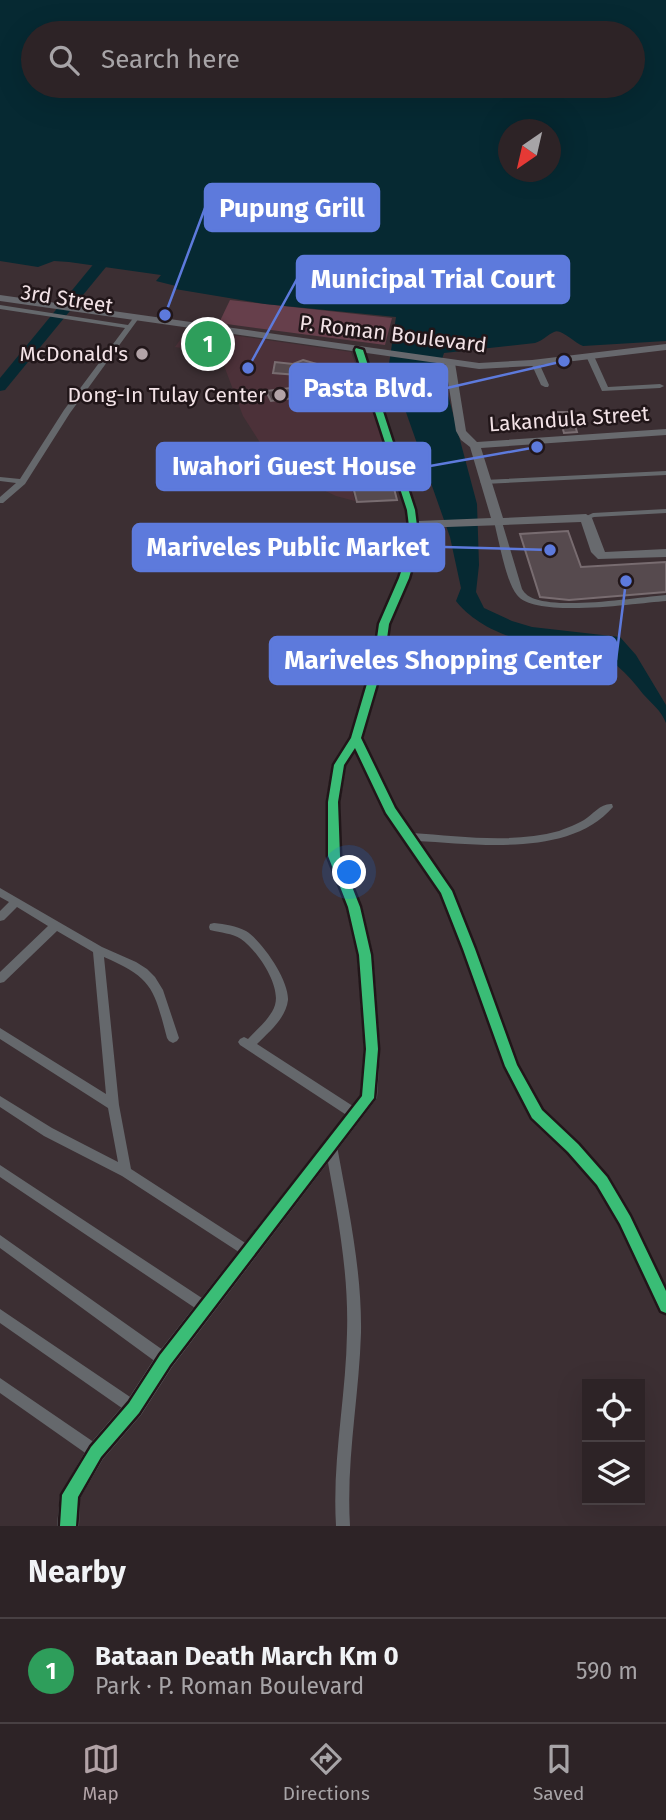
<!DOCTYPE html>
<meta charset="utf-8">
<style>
:root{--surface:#2d2326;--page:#392f32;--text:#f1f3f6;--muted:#a7a4a7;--line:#484043;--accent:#b2a3a7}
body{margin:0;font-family:"Fira Sans",sans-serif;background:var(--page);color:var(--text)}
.controls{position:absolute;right:21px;bottom:21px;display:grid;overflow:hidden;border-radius:0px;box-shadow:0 7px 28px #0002}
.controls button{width:63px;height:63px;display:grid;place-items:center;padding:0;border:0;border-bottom:2px solid var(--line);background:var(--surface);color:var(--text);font:35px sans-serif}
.compass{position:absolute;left:498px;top:119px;width:63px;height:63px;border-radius:50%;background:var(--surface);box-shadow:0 7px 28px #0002;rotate:214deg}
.you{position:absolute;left:350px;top:873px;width:24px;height:24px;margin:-18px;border:5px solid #fff;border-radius:50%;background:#1a73e8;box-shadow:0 0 0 10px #1a73e833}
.badge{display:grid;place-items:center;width:46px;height:46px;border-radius:50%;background:var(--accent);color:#fff;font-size:23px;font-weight:700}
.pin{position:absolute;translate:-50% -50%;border:4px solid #fff;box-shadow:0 2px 7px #0006}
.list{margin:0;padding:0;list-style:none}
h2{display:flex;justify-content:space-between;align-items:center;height:91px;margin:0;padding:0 28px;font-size:30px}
h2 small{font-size:23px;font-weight:400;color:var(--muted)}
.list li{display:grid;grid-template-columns:46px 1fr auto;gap:21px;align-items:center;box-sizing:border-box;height:105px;padding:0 28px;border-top:2px solid var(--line)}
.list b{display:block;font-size:26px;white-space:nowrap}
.list p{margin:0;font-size:23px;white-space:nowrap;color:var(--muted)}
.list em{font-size:23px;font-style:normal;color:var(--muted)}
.icon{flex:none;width:38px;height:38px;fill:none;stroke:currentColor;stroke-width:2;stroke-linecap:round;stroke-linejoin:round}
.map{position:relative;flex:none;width:666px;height:1526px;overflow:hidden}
.search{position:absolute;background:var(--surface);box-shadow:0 7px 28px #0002;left:21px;right:21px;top:21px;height:77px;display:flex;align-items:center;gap:18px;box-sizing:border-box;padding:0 24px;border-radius:38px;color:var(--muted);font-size:26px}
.sheet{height:196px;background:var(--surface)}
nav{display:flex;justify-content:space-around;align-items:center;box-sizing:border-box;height:98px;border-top:2px solid var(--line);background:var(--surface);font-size:19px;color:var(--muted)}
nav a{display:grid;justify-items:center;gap:4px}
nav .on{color:var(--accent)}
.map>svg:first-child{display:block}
.built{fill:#4c3139}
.green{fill:#663f4b}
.water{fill:#062932;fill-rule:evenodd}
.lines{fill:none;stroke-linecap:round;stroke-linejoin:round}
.river{fill:#062932;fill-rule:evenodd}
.building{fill:#564a4e;stroke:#786c70;stroke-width:2}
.street{fill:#65686c;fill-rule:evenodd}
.secondary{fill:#686a6e;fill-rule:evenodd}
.primary{fill:#67686d;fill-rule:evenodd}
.cycleway-casing{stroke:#211619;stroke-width:5}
.cycleway{fill:#3abd76;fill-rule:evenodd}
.poi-dot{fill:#b2a3a7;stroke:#211619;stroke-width:2.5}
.labels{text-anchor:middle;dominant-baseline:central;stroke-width:5;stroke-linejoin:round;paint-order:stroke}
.far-street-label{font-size:21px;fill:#f2e2e6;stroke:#211619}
.far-poi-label{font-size:21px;fill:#f2e2e6;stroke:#211619;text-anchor:end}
.leader{fill:none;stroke:#5d7adc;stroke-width:2.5}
.callout-dot{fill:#5d7adc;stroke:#211619;stroke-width:2.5}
.callout{fill:#5d7adc;stroke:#5d7adc;stroke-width:2.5}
.callout-label{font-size:26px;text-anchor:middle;font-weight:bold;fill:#fff}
</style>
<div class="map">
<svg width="666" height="1526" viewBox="0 0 666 1526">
<rect width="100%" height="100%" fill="#3c2f33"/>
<!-- built -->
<path class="built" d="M188,329l163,23 38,102 -37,2 -1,7 -5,2 9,36 -19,-5 -34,-16 -36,-28 -23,-36 -23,-61 -17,-7 -6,-1 -3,3 -19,-3z"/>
<!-- green -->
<path class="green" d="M230,300l162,18 -7,27 -166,-22z"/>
<!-- water -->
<path class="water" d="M0,0h666v341l-83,5c-9,-3 -22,-18 -29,-14 -7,3 -10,8 -19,11l-91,10 -4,12 37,139 2,61 -3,27 8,16 28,13 20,6 88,10 16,18 30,50v18c-5,-13 -14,-19 -23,-29 -16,-21 -33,-38 -58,-47 -20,-7 -39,-4 -60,-7 -23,-3 -55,-20 -69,-39l5,-13 -11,-51 -61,-173 7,-47 -131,-13 -90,-15 1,-3 -20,-5 5,-6 -92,-13 -15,-1 -16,6 -38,-6zM33,33h600v53h-600zM508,130h42v42h-42z"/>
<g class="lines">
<!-- river -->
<path class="river" d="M101,260l5,1v6l-101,123 -5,1v-13l96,-117z"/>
</g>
<!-- building -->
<path class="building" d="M303,360l17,5 18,2 -2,11 -63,-5 2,-11 18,2z
M290,388l4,10 -23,3 -5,-10z
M558,412h13l6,20 -13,1z
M388,465l9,35 -40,2 -9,-35z
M568,531l13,36 85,-5v30l-97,8 -29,-3 -20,-63z"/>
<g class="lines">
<!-- street -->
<path class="street" d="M0,305l128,20 6,-8 5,1 -69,95 -45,71 -22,19h-3v-6l16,-14 -16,-2v-4l20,2 44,-69 61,-82 -125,-19z
M590,354l4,2 14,31 52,-3 4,2 -4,2 -58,3 -16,-35z
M532,361h6l1,2 10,22 -1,2h-3l-4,-2 -10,-22z
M666,471v4l-182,9 -4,-2 4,-2z
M666,509v4l-72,4 -8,3 -4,-2 11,-5z
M495,520h3l4,2 20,67c3,5 7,8 13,10 30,10 97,-1 131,-4v6c-29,2 -131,18 -149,-6 -11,-13 -18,-55 -23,-73z
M356,735l5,3 33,71 18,24c48,3 99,11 147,-2 8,-3 18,-7 25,-11 9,-6 17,-17 28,-16l1,3c-44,51 -137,37 -196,34l34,50 23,58 42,116 25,45 36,34 29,33 23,39 37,76v20l-5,-2 -40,-86 -23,-39 -29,-33 -36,-34 -28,-52 -41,-117 -23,-57 -55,-79 -35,-75z
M0,888l102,59 34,15 11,7 8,8 8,13 16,48 -2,3 -4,2 -4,-2 -2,-3c-13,-49 -14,-60 -63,-81l15,148 12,64 122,79 2,4 -2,4 -4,2 -4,-2 -123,-80 -78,-40 -44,-29v-11l52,32 66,34 -10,-54 -108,-69v-11l106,66 -13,-142 -36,-21 -53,51 -4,1v-11l48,-46 -31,-19 -13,13 -4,1v-10l9,-9 -9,-5z
M214,923c11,1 22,3 32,8 16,10 43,49 42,69 -2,18 -19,32 -31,44l102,66 2,4 -2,4 -4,1 -4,-1 -111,-73 -2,-3 2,-3 4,-2 4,2c9,-10 23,-21 27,-34 6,-20 -18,-55 -34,-66 -9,-6 -20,-6 -31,-9l-1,-3 1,-3z
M331,1141l4,1 2,4c11,61 25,124 24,187 -2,65 -15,127 -11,193h-14c-4,-66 10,-128 11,-193 2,-63 -11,-126 -22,-187l2,-4z
M0,1165l211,139 2,4 -2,4 -5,2 -5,-2 -201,-135z
M0,1235l170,120 2,5 -2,5 -5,2 -5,-2 -160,-117z
M0,1309l139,94 2,5 -2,5 -5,2 -5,-2 -129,-90z
M0,1378l101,69 2,5 -2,5 -5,2 -5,-2 -91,-64z"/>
<!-- secondary -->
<path class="secondary" d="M359,347l5,3 53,160 1,11 73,-3 -21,-71 -9,-7 -5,-9 -11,-68 5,-3 5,3 11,68 11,11 189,-13v6l-185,13 22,70 83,-4 6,4 13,34 61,-3v8l-68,2 -7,-7 -10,-30 -162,6 2,14 -11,36 -20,46 -4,36 -23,78 -17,27 -6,37 1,54 21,51 11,48 7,94 -3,49 -205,269 -31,48 -38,44 -23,39 -1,28h-22l3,-31 29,-50 38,-44 31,-48 202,-257 4,-47 -7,-94 -11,-48 -19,-51 -1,-54 6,-37 17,-27 23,-78 6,-36 20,-46 11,-36 -4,-32 -51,-160z"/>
<!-- primary -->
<path class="primary" d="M0,295l479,68 53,-3 134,-16v6l-134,16 -53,3 -479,-68z"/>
<!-- cycleway casing -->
<g class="cycleway-casing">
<path id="cycleway" d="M356,348l7,2 52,160 4,32 -10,36 -20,46 -5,36 -23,78 34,70 57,83 23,58 42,116 25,45 36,34 29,33 23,39 36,75v22l-5,-2 -41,-87 -23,-39 -29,-33 -36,-34 -27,-52 -42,-117 -22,-56 -55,-80 -31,-65 -11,17 -6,37 2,54 20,51 11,48 7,94 -4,49 -204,267 -31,48 -38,44 -23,40 -2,29h-16l2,-31 29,-48 38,-44 31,-48 202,-259 4,-47 -7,-94 -11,-48 -20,-51v-54l6,-37 17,-27 23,-78 5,-36 20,-46 12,-36 -4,-32 -52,-160z"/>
</g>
<!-- cycleway -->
<use href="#cycleway" class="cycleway"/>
</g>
<!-- markers -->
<g class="poi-dot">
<circle cx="142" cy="354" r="7"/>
<circle cx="280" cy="395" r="7"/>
</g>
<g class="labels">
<!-- far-street labels -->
<g class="far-street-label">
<text transform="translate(67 299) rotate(9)">3rd Street</text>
<text transform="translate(393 334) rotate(7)">P. Roman Boulevard</text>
<text transform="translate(569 419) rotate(-4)">Lakandula Street</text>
</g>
<!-- far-poi labels -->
<g class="far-poi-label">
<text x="128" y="354">McDonald's</text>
<text x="266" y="395">Dong-In Tulay Center</text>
</g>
</g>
<!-- callouts -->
<path class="leader" d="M165 315L205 208M248 368L297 279M564 361L447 388M537 447L430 466M550 550L444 547M626 581L616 660"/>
<g class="callout-dot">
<circle cx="165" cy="315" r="7"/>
<circle cx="248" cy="368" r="7"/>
<circle cx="564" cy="361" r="7"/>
<circle cx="537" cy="447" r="7"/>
<circle cx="550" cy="550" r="7"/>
<circle cx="626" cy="581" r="7"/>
</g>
<g class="callout">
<rect x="205" y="184" width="174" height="47" rx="7"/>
<rect x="297" y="256" width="272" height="47" rx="7"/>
<rect x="290" y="364" width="157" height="47" rx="7"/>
<rect x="157" y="443" width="273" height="47" rx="7"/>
<rect x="133" y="524" width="311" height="47" rx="7"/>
<rect x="270" y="637" width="346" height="47" rx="7"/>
</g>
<g class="callout-label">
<text x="292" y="217">Pupung Grill</text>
<text x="433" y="288">Municipal Trial Court</text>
<text x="368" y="397">Pasta Blvd.</text>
<text x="294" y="475">Iwahori Guest House</text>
<text x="288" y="556">Mariveles Public Market</text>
<text x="443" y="669">Mariveles Shopping Center</text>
</g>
</svg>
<div class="controls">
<button><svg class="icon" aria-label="locate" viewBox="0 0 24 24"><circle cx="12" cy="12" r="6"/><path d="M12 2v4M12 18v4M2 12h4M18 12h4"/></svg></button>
<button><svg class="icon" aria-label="layers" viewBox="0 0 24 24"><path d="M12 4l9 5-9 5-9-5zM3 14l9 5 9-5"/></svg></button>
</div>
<svg class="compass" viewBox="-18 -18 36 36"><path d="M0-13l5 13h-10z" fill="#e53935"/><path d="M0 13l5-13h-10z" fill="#a7a4a7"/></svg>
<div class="you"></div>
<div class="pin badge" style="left:208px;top:344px;background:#2e9e5b">1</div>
<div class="search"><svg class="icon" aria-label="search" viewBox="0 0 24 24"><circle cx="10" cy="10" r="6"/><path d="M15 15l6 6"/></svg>Search here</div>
</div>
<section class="sheet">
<h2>Nearby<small></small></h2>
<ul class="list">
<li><span class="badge" style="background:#2e9e5b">1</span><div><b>Bataan Death March Km 0</b><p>Park · P. Roman Boulevard</p></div><em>590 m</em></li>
</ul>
</section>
<nav>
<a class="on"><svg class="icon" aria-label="map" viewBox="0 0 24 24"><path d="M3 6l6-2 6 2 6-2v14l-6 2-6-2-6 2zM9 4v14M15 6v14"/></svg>Map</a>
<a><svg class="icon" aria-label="directions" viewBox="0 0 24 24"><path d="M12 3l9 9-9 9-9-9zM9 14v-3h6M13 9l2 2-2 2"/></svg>Directions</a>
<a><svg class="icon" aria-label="saved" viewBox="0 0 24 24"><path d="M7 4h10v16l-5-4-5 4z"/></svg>Saved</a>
</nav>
